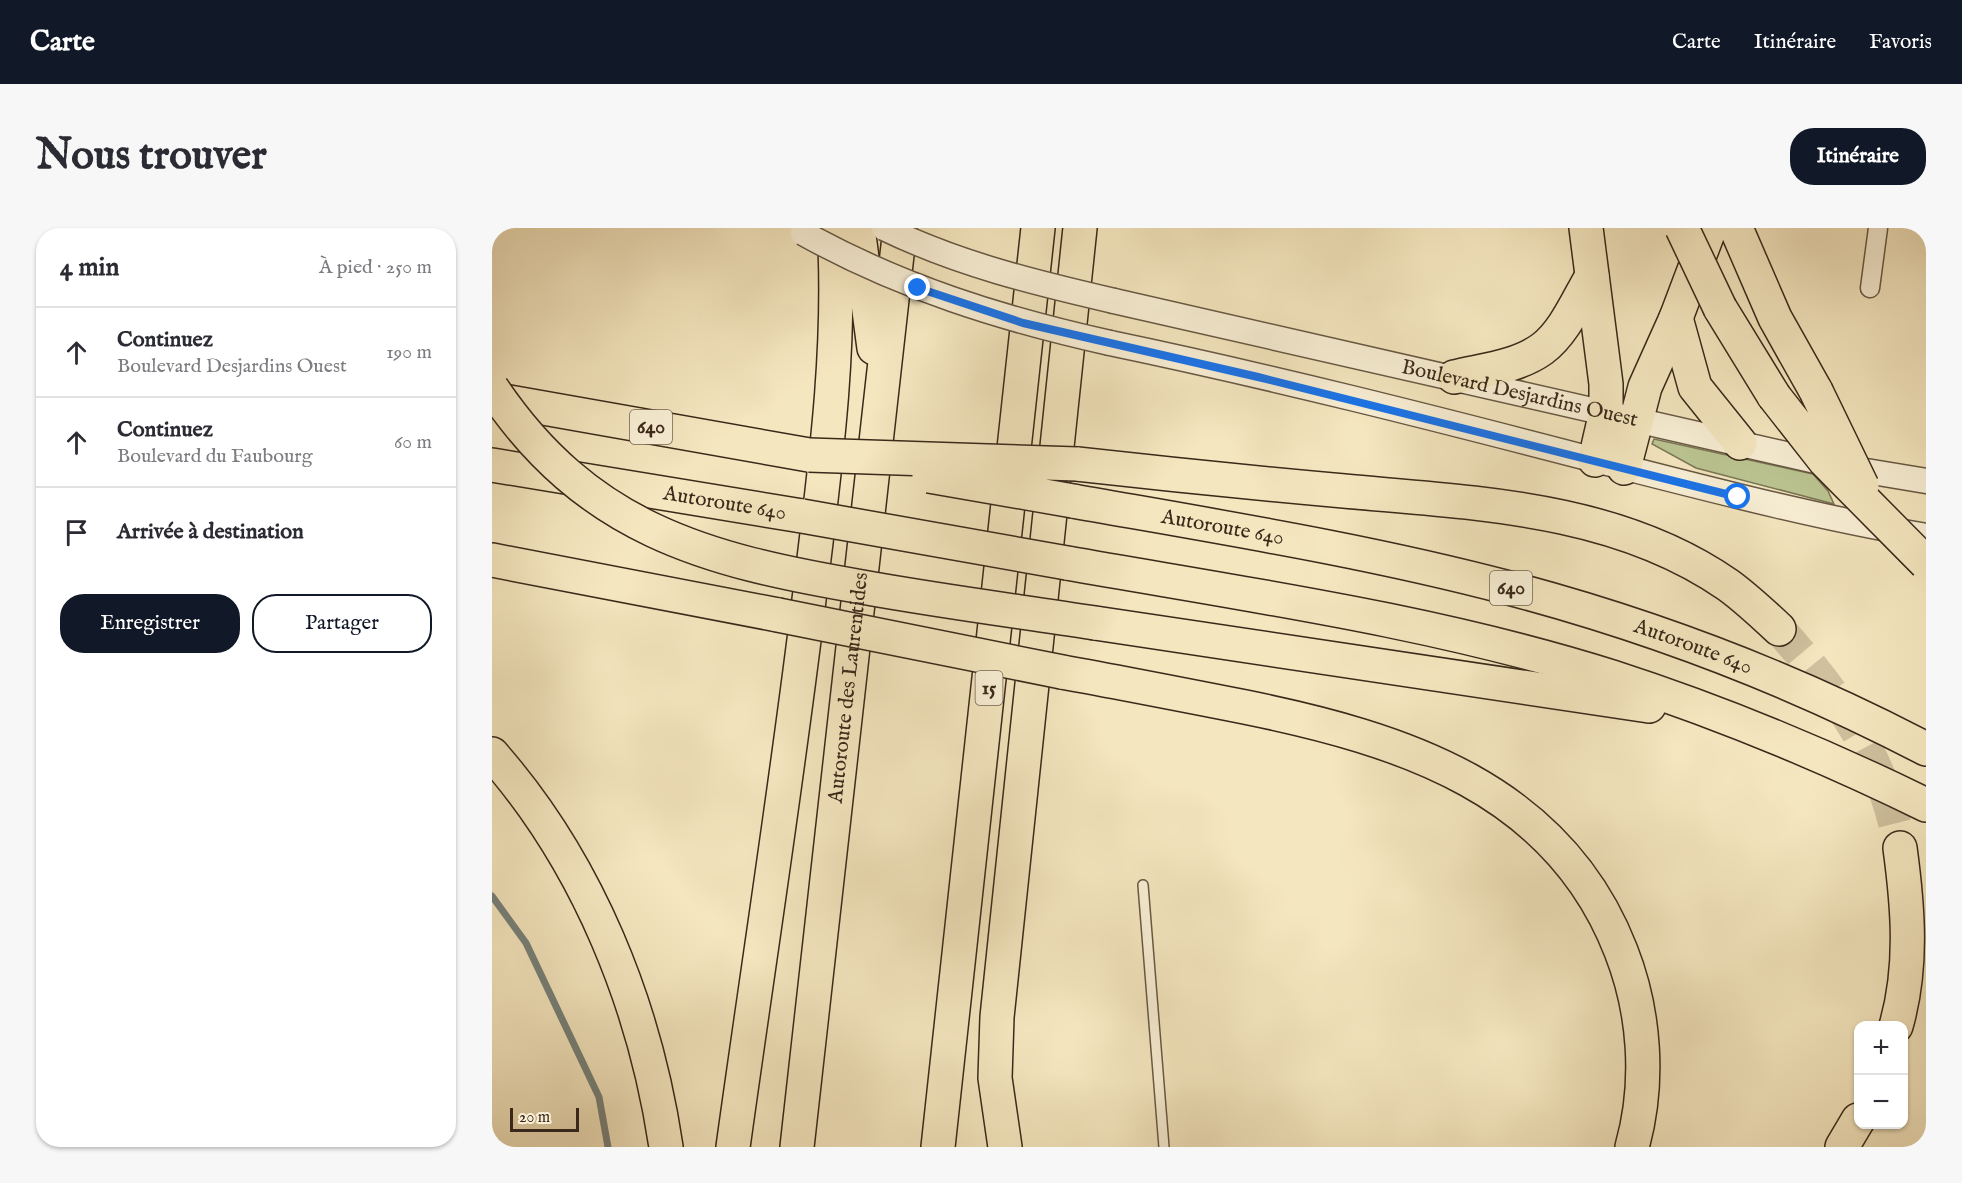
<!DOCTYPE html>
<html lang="fr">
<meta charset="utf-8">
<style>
:root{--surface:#fff;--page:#f7f7f7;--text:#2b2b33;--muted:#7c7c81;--line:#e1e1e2;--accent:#111827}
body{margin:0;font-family:"IM FELL English",serif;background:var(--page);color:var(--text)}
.controls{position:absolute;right:18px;bottom:18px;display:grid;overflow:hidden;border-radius:12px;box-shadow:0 2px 4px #0004}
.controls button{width:54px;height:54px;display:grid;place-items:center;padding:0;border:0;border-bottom:2px solid var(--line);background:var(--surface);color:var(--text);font:30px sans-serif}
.scale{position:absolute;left:18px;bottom:15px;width:69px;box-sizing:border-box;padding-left:6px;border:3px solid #3a291a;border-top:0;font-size:16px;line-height:21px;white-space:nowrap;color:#3a291a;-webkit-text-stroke:4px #f8efd5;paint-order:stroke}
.stop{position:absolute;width:18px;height:18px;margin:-14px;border:4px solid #1a73e8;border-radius:50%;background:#fff}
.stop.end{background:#1a73e8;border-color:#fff;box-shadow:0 2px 6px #0008}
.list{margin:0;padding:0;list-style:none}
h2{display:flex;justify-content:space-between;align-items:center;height:78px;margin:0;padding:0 24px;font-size:26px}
h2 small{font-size:20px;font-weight:400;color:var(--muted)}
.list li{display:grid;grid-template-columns:39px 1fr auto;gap:18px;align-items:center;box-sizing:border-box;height:90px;padding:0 24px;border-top:2px solid var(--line)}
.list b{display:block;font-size:22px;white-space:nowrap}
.list p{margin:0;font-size:20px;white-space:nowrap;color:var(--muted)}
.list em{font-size:20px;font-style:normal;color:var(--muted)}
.actions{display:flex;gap:12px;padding:18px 24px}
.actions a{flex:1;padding:14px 0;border:2px solid var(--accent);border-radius:24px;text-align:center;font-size:21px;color:var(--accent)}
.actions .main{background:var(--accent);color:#fff}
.icon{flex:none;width:33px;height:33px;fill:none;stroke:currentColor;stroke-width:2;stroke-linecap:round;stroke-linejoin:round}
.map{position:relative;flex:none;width:1434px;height:919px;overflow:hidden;border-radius:24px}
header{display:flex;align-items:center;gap:36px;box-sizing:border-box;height:84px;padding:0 30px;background:var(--accent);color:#fff}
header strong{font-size:28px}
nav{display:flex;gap:33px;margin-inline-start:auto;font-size:21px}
.intro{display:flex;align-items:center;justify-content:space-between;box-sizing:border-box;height:144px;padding:0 36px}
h1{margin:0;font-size:42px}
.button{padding:15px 27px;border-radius:24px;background:var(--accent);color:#fff;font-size:21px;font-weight:700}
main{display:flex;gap:36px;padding:0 36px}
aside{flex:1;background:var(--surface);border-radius:24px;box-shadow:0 2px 4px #0004}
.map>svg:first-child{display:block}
.grass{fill:#bbc592;stroke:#7a7756;stroke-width:1.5}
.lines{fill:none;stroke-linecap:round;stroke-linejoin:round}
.stream{stroke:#77827b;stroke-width:7}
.motorway-tunnel{stroke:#cfc09e;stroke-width:33;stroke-dasharray:33 16;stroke-linecap:butt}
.service-casing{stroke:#685843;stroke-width:12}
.minor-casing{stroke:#685843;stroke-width:21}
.tertiary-casing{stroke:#685843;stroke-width:27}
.motorway-casing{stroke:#3a291a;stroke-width:36}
.service{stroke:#f8efd5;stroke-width:9}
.minor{stroke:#f8efd5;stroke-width:18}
.tertiary{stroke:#f8efd5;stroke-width:24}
.motorway{stroke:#f4e6bf;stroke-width:33}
.tertiary-bridge-casing{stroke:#685843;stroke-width:27;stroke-linecap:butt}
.motorway-bridge-casing{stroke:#3a291a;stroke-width:36;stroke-linecap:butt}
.tertiary-bridge{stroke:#f8efd5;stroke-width:24}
.motorway-bridge{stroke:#f4e6bf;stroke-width:33}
.route{stroke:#1a73e8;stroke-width:8}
.labels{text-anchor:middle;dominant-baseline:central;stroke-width:4.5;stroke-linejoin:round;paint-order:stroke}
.shield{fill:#f8efd5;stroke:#736452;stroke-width:1.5}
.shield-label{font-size:20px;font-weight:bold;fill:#3a291a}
.street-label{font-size:21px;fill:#3a291a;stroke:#f8efd5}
</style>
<header>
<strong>Carte</strong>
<nav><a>Carte</a><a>Itinéraire</a><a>Favoris</a></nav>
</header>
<div class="intro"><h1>Nous trouver</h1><a class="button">Itinéraire</a></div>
<main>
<aside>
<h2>4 min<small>À pied · 250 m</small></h2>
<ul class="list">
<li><svg class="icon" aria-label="ahead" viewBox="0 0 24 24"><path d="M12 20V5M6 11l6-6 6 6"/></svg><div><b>Continuez</b><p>Boulevard Desjardins Ouest</p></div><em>190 m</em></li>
<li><svg class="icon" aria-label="ahead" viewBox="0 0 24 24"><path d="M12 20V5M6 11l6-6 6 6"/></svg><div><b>Continuez</b><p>Boulevard du Faubourg</p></div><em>60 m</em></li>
<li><svg class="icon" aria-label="arrive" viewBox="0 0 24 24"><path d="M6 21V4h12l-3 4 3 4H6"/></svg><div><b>Arrivée à destination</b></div></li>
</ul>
<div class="actions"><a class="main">Enregistrer</a><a>Partager</a></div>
</aside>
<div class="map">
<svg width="1434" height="919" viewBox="0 0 1434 919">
<rect width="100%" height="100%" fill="#f4e6bf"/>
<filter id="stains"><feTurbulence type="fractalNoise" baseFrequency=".00333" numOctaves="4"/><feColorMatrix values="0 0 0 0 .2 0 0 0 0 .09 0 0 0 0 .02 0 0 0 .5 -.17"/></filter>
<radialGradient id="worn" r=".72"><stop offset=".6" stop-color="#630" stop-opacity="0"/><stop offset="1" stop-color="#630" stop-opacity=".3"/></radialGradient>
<!-- grass -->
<path class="grass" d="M1162,211l159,35 15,17 6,13 -138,-36 -44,-24z"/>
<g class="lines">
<!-- stream -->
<path class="stream" d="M0,668l34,47 73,154 9,50"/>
<!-- motorway-tunnel -->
<path class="motorway-tunnel" d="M1287,401c60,67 105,129 121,219"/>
<!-- service casing -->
<g class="service-casing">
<path id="service" d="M651,657l21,262"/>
</g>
<!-- minor casing -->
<g class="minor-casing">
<path id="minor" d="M1378,60l8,-60"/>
</g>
<!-- tertiary casing -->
<g class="tertiary-casing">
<g id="tertiary">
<path id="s1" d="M622,73l728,166 84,14"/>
<path d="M618,115c163,34 324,75 485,117 110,28 219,57 331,76"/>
</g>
</g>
<!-- motorway casing -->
<g class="motorway-casing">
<g id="motorway">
<path d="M366,0l16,120"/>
<path d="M1094,0l20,156v28l-11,48"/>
<path d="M1244,0l39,90 41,73"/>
<path d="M1228,80l54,88"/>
<path d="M1184,90l19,69 45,56"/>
<path d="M962,149c29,-7 63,-10 88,-28 23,-17 36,-50 50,-73"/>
<path d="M0,171l317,56"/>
<path d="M585,236c89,10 178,19 267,27 131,12 272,16 384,94 18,13 35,29 51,44"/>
<path id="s2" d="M0,237l310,51"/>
<path d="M1132,240l21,-81 31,-69 34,-90"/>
<path id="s3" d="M581,273c146,26 292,49 436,87 144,38 285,92 417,161"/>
<path d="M0,332l286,55"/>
<path d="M575,335c182,32 368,58 545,114 108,35 212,78 314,128"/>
<path d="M603,395l554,83"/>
<path d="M570,444c61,11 122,23 183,35 157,32 313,81 376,244 24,61 29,132 11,196"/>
<path d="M0,526c96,109 153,251 174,393"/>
<path d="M1404,798c17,-59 12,-119 4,-178"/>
<path d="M241,919c25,-180 53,-359 75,-539 15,-126 34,-253 26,-380"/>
<path id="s4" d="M305,919l103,-919"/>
<path d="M446,919l100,-919"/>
<path d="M513,919l-10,-69 2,-61 83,-789"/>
<path d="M1350,919l16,-27"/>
</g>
</g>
<!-- service -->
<use href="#service" class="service"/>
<!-- minor -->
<use href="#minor" class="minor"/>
<!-- tertiary -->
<use href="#tertiary" class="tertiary"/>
<!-- motorway -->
<use href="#motorway" class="motorway"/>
<!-- tertiary-bridge casing -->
<g class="tertiary-bridge-casing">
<path id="tertiary-bridge" d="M392,0c74,36 152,55 230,73
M311,5c97,54 199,86 307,110"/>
</g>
<!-- motorway-bridge casing -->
<g class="motorway-bridge-casing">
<path id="motorway-bridge" d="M1190,0l38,80
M0,160c95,141 212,172 370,199 77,14 155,24 233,36
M1324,163l46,95
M1282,168l51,65 101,102
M317,227l268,9
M437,248l144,25
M310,288l265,47
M286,387l284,57"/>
</g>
<!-- tertiary-bridge -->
<use href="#tertiary-bridge" class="tertiary-bridge"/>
<!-- motorway-bridge -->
<use href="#motorway-bridge" class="motorway-bridge"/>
</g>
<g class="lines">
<!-- route -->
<path class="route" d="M426,60l105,35 235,54 480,120"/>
</g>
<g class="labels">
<!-- shield labels -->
<g class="shield">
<rect x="138" y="182" width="42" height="34" rx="4.5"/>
<rect x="998" y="343" width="42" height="34" rx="4.5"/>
<rect x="483.5" y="443" width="27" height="34" rx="4.5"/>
</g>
<g class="shield-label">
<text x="159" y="199">640</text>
<text x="1019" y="360">640</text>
<text x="497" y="460">15</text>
</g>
<!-- street labels -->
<g class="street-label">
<text stroke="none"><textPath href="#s1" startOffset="416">Boulevard Desjardins Ouest</textPath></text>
<text stroke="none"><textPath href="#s2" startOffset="236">Autoroute 640</textPath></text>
<text stroke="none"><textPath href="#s3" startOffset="152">Autoroute 640</textPath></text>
<text stroke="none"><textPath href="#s3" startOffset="638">Autoroute 640</textPath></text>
<text stroke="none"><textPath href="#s4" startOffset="462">Autoroute des Laurentides</textPath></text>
</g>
</g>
<rect width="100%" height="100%" filter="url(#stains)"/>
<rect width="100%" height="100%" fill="url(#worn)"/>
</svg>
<div class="controls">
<button>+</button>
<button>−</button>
</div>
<div class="scale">20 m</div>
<div class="stop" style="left:1246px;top:269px"></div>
<div class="stop end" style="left:426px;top:60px"></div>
</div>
</main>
